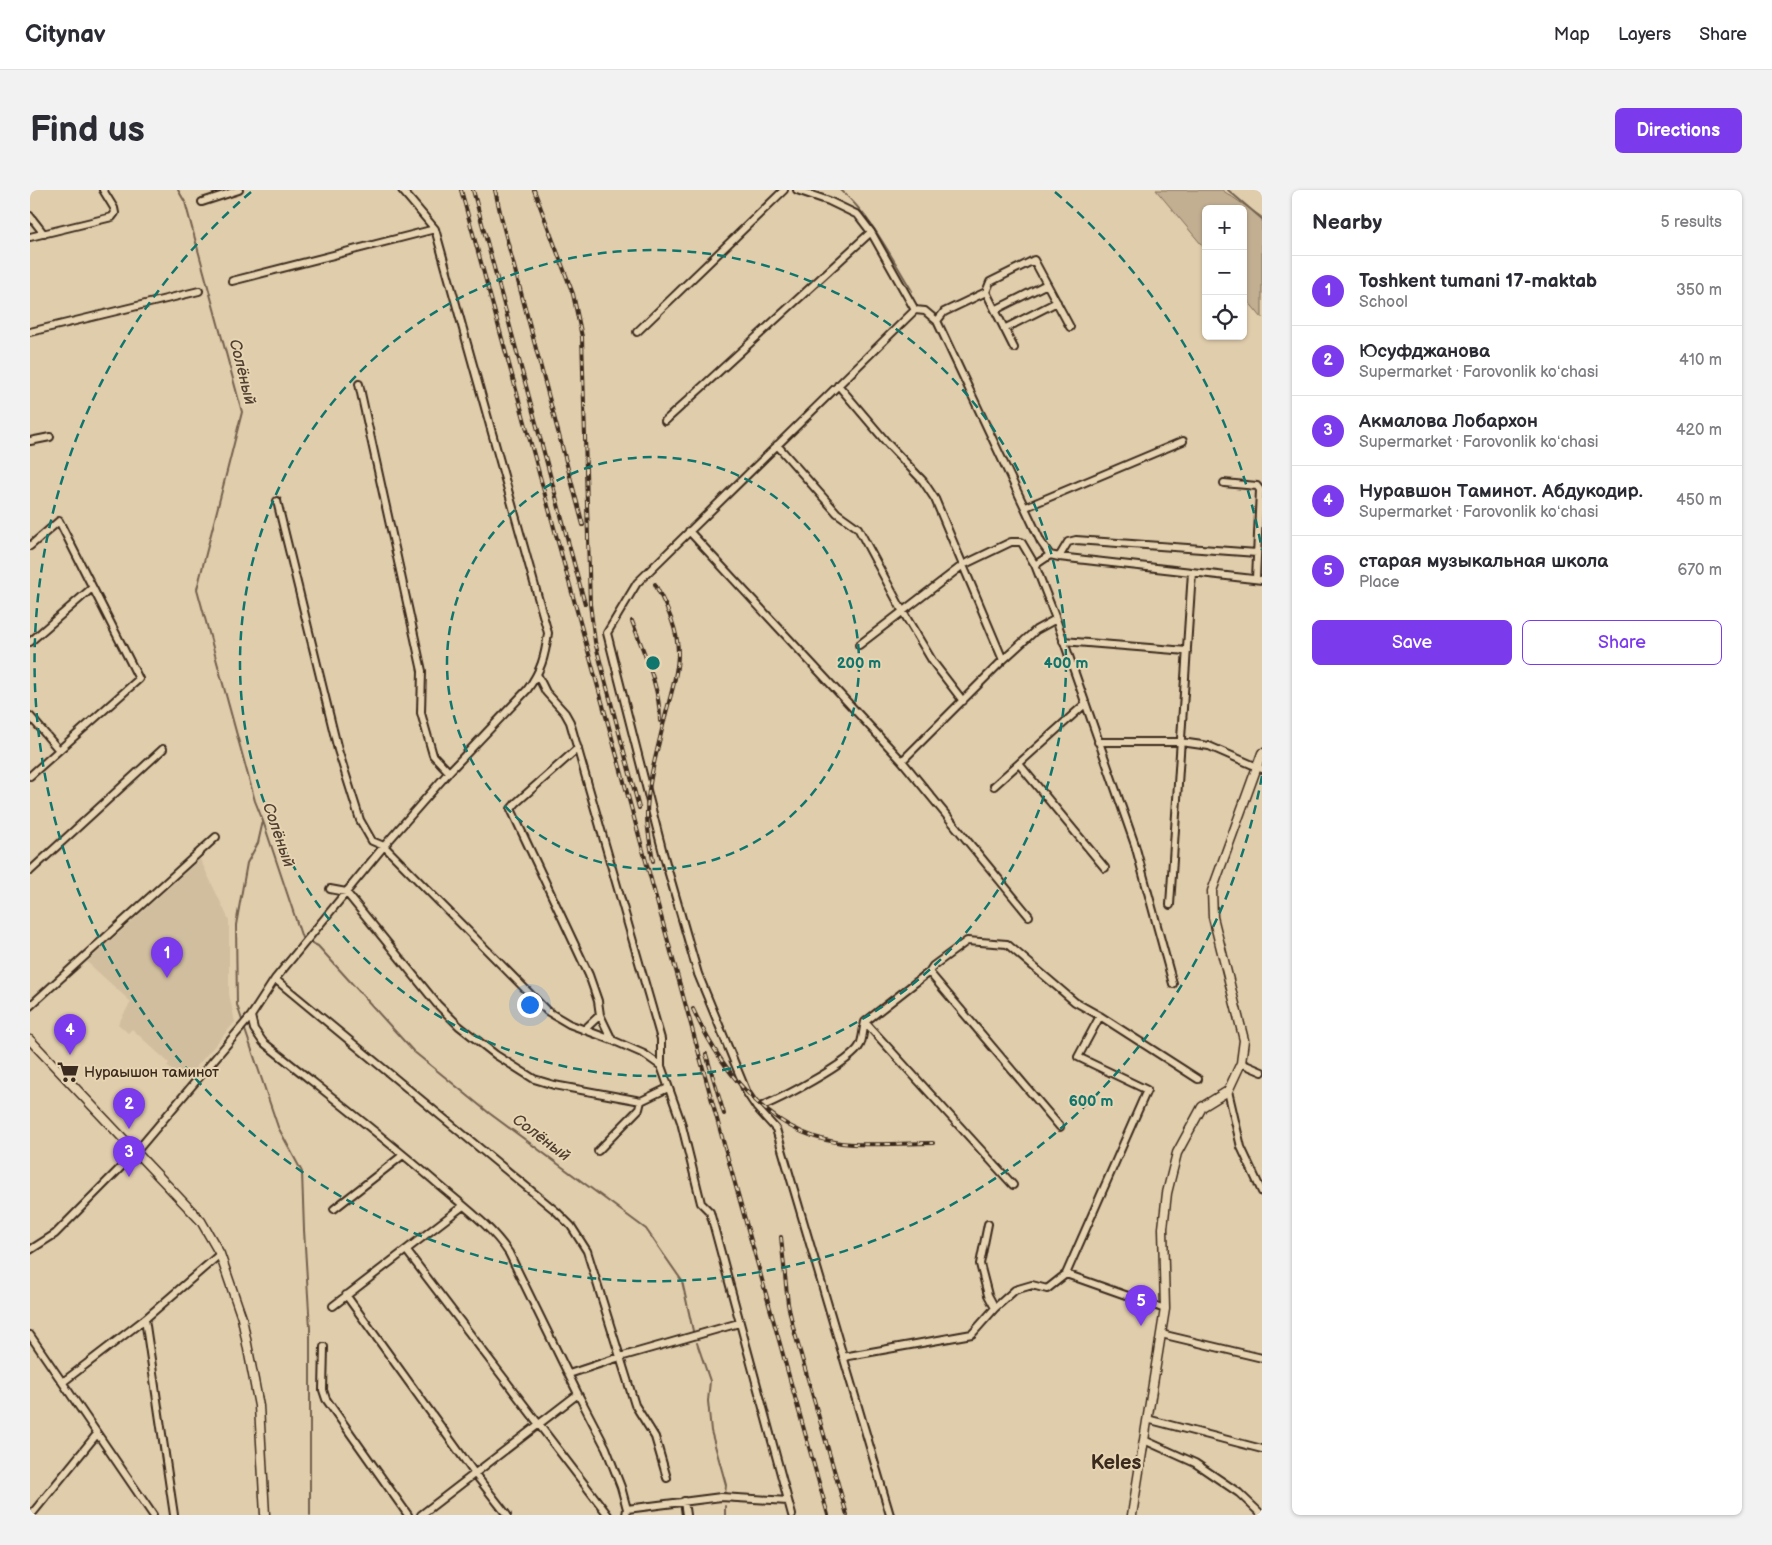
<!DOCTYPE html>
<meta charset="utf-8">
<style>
:root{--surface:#fff;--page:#f2f2f3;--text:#2b2b33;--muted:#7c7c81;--line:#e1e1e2;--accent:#7c3aed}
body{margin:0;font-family:"Balsamiq Sans",sans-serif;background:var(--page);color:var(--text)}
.controls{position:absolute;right:15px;top:15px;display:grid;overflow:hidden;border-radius:8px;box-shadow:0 1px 4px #0004}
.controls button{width:45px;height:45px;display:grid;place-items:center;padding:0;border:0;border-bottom:1px solid var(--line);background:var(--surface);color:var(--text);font:25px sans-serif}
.you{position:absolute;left:499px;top:814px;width:18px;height:18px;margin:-12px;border:4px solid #fff;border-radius:50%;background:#1a73e8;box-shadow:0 0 0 8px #1a73e833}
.badge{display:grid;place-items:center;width:32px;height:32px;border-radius:50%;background:var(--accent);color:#fff;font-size:16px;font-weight:700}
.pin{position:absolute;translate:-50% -41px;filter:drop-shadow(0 1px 2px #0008)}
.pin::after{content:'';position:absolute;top:26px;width:18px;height:15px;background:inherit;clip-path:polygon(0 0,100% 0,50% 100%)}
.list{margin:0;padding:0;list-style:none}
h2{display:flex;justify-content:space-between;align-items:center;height:65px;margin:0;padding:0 20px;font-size:21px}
h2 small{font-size:16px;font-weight:400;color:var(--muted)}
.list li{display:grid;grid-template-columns:32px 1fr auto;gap:15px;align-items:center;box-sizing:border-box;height:70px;padding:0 20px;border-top:1px solid var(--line)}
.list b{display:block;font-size:19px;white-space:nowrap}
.list p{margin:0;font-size:16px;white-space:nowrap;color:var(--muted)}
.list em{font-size:16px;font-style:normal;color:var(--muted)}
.actions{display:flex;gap:10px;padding:15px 20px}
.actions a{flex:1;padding:11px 0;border:1px solid var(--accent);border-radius:8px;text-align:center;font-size:18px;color:var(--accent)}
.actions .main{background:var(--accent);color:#fff}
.icon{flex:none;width:28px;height:28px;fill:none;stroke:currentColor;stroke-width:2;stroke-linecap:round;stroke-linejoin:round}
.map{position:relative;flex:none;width:1232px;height:1325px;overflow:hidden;border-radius:8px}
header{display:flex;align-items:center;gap:30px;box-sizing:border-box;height:70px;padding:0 25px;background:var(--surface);border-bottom:1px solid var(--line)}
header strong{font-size:24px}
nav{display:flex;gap:28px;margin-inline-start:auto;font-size:18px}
.intro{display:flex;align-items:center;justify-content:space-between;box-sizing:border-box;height:120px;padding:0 30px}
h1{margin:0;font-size:35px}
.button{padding:12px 22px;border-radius:8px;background:var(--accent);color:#fff;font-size:18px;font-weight:700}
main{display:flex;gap:30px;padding:0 30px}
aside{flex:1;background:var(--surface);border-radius:8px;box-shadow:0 1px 4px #0004}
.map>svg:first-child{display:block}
.built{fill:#d1be9f}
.green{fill:#c2af92;stroke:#7e6c58}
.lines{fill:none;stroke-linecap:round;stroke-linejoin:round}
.stream{stroke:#73614e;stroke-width:2}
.minor-casing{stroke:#3b2a1e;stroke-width:10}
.tertiary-casing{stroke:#3b2a1e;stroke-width:11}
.minor{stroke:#e7d4b2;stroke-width:6}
.tertiary{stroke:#e7d4b2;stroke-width:8}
.rail-casing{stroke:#3b2a1e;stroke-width:4}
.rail{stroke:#e7d4b2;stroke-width:2;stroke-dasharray:5.5;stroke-linecap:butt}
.ring{fill:none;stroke:#0f766e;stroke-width:2.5;stroke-dasharray:9 6}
.labels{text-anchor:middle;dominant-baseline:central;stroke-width:4;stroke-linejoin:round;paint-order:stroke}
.poi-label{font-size:15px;fill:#3b2a1e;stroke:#e7d4b2;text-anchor:start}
.water-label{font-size:16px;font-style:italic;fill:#524132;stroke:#e7d4b2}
.district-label{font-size:20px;font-weight:bold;fill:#3b2a1e;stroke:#e7d4b2}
.centre{fill:#0f766e;stroke:#e7d4b2;stroke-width:2.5}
.ring-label{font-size:15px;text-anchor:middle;font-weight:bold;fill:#0f766e;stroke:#e7d4b2;stroke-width:4;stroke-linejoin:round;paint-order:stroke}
</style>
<header>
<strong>Citynav</strong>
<nav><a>Map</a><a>Layers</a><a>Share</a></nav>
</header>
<div class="intro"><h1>Find us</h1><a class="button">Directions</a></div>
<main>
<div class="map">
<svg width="1232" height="1325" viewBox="0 0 1232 1325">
<rect width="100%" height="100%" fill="#e0cdac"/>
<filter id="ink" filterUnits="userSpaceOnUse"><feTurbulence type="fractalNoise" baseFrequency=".02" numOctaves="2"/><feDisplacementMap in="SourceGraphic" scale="10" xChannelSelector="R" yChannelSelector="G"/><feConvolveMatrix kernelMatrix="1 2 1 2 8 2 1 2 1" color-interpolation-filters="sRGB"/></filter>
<g filter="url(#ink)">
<!-- built -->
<path class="built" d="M170,669l29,61v74l6,28 -51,59 -17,-15 2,-3 -37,-34 -4,4 -10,-9 13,-22 -44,-40z"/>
<!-- green -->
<path class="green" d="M1126,0h66l40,27v101l-19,-23v-86h-37v41z"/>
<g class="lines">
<!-- stream -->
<path class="stream" d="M148,0l7,12 57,210 -45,177 58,212 8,20 39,117 16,8 95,105 76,62 157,116 36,52 11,50
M811,0c31,28 49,65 71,101
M1198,0l34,29
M213,833l-6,-18 -1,-80 11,-62 11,-20 5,-22
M214,837l34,100 24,45 2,58 6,98v187
M667,1153l13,38 -2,20 3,30 15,54 -1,10
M695,1325v-9"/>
<!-- minor casing -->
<g class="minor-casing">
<path id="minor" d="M767,0l32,11 29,14 13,17 44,78
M172,12l37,-12
M0,26l14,18
M0,47l82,-20 3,-4 -1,-5 -11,-18
M202,91l203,-52
M956,102l28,56
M885,120l10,1 12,10 104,221 9,13 9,2 203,23
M965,120l52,-26
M907,131l7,-9 42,-20 4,-10 44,-22 36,67
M974,139l53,-27
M0,142l169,-41
M607,142l147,-142
M329,194l63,287 -1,42 12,42 16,17
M808,195l50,59 35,37 12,18 68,161
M635,231l206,-189
M0,251l20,-4
M747,255l60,68 21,15 45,84 30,50 30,39
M1194,293l33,3 3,4 -4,89
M247,311l61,249 22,70 12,21 12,5 163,165 22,13 43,16 32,14 17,12 20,56 20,81 9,9 82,303
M996,317l157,-66
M659,341l213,230 127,155
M0,356l29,-25 80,158 -109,97
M1020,365l-15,10 21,54 79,226 38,139
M1029,367l9,-15 8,-2 181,13
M1033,451l124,10
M0,452l62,-54
M829,455l104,-80 48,-23h9l2,1 13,22
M508,486l8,16 19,21 5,9 91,317v27
M0,526l29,34
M1068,552h83l28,4 53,23
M548,558l-62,55 -5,6 78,166 9,26 2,14 12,25
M872,571l101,-101 33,-30 20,-11
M989,574l86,104
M964,596l91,-82
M0,681l133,-122
M300,699l16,3 91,112 22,22 37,29 38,24 20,6 87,16 27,-13
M1140,715l22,-333
M899,782l131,155
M245,789l282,233 14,14 16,25 48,154 20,32 12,41
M0,816l186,-169
M221,826l3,13 9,13c57,46 114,90 169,137 26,23 58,45 77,74l69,141 28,54 15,39 6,22 -1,6
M835,832l148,163
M554,840l16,-15
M1211,873l21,9
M1198,901l13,56 21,45
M727,918c20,-7 94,-45 103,-63 3,-6 3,-16 5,-23l64,-50 4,-6 34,-25 40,3 68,58 25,14 98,63
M568,961l41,-42 2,-8
M304,1019l69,-54
M958,1034l-8,40 8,31 7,13
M0,1060l25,-16 81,-82 115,-136 24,-37 109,-133 65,-74 78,-82c14,-19 18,-33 21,-57l-113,-404 -33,-39
M376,1060l202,265
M1036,1084l99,35
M316,1105l129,179 32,41
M303,1116l130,-100
M115,1129l29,196
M1131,1144l101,24
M0,1145l123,180
M294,1157l-1,43 3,9 82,116
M813,1167l129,-23 23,-26 20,-18 17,-5 15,4 19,-15 81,-184 -69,-33 22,-41
M539,1184l51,-17 119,-34
M33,1192l82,-63 75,-65
M1117,1229l115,30
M1114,1250l51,23 44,30 23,22
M654,1311l2,14
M597,1319l94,-12 67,4
M1,1325l66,-81
M391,1325l157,-121
M860,1325l-114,-386 -19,-21 -10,-15 -49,-119 -35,-121 -56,-220 30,-50 278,-273"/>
</g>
<!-- tertiary casing -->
<g class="tertiary-casing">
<path id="tertiary" d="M0,850l171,181 19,33 22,64 17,88 6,109
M1102,1325l33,-206 -2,-81 4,-35 10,-40 25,-46 26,-16 13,-28 3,-23 -31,-123 -1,-26 50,-138"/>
</g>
<!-- minor -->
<use href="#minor" class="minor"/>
<!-- tertiary -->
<use href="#tertiary" class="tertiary"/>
<!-- rail casing -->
<g class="rail-casing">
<path id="rail" d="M431,0l259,940 108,385
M443,0l112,414
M465,0l8,35 80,300
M504,0l39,104 9,43 8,267 5,38 44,166
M602,431c12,33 28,65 28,100
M623,671c-2,-15 -6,-30 -6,-46 0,-31 11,-67 18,-98 5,-20 13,-43 13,-64 0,-25 -12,-47 -23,-69
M663,819c31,67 81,131 160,135 27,1 54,-1 80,-1
M676,864l18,60
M751,1047l7,67 5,23 54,188"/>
</g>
<!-- rail -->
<use href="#rail" class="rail"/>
</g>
</g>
<!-- distance rings -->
<g class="ring">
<circle cx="623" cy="473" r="206"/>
<circle cx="623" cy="473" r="413"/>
<path d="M1232 586A619 619 0 1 1 221 2M1025 2A619 619 0 0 1 1232 360"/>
</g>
<!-- icons -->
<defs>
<g id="supermarket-bare" transform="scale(1.725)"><path d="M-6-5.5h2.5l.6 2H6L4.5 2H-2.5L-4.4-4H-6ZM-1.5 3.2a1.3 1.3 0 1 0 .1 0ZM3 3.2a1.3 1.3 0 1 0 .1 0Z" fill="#3b2a1e" stroke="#e7d4b2" stroke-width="2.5" paint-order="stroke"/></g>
</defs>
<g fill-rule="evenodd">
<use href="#supermarket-bare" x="38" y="882"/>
</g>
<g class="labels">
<!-- poi labels -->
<g class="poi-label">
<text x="54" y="882">Нураышон таминот</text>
</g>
<!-- water labels -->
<g class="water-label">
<text transform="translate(212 182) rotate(76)">Солёный</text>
<text transform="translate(248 645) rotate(71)">Солёный</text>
<text transform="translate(511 948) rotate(37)">Солёный</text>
</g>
<!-- district labels -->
<g class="district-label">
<text x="1086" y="1273">Keles</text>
</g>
</g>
<circle cx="623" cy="473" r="8" class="centre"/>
<g class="ring-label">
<text x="829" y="478">200 m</text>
<text x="1036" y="478">400 m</text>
<text x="1061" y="916">600 m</text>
</g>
</svg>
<div class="controls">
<button>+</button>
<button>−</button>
<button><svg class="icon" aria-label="locate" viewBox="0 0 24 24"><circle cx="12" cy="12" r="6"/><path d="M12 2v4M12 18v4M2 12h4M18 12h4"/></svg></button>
</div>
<div class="you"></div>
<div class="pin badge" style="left:137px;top:788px">1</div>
<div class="pin badge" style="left:99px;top:939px">2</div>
<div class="pin badge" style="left:99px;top:987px">3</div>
<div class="pin badge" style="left:40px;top:865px">4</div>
<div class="pin badge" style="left:1111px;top:1136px">5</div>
</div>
<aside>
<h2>Nearby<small>5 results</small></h2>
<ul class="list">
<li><span class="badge">1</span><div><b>Toshkent tumani 17-maktab</b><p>School</p></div><em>350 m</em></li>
<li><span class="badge">2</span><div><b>Юсуфджанова</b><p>Supermarket · Farovonlik koʻchasi</p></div><em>410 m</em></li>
<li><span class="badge">3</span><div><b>Акмалова Лобархон</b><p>Supermarket · Farovonlik koʻchasi</p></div><em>420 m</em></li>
<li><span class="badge">4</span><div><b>Нуравшон Таминот. Абдукодир.</b><p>Supermarket · Farovonlik koʻchasi</p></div><em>450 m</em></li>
<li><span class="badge">5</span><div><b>старая музыкальная школа</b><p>Place</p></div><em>670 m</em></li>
</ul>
<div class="actions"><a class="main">Save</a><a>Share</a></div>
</aside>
</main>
